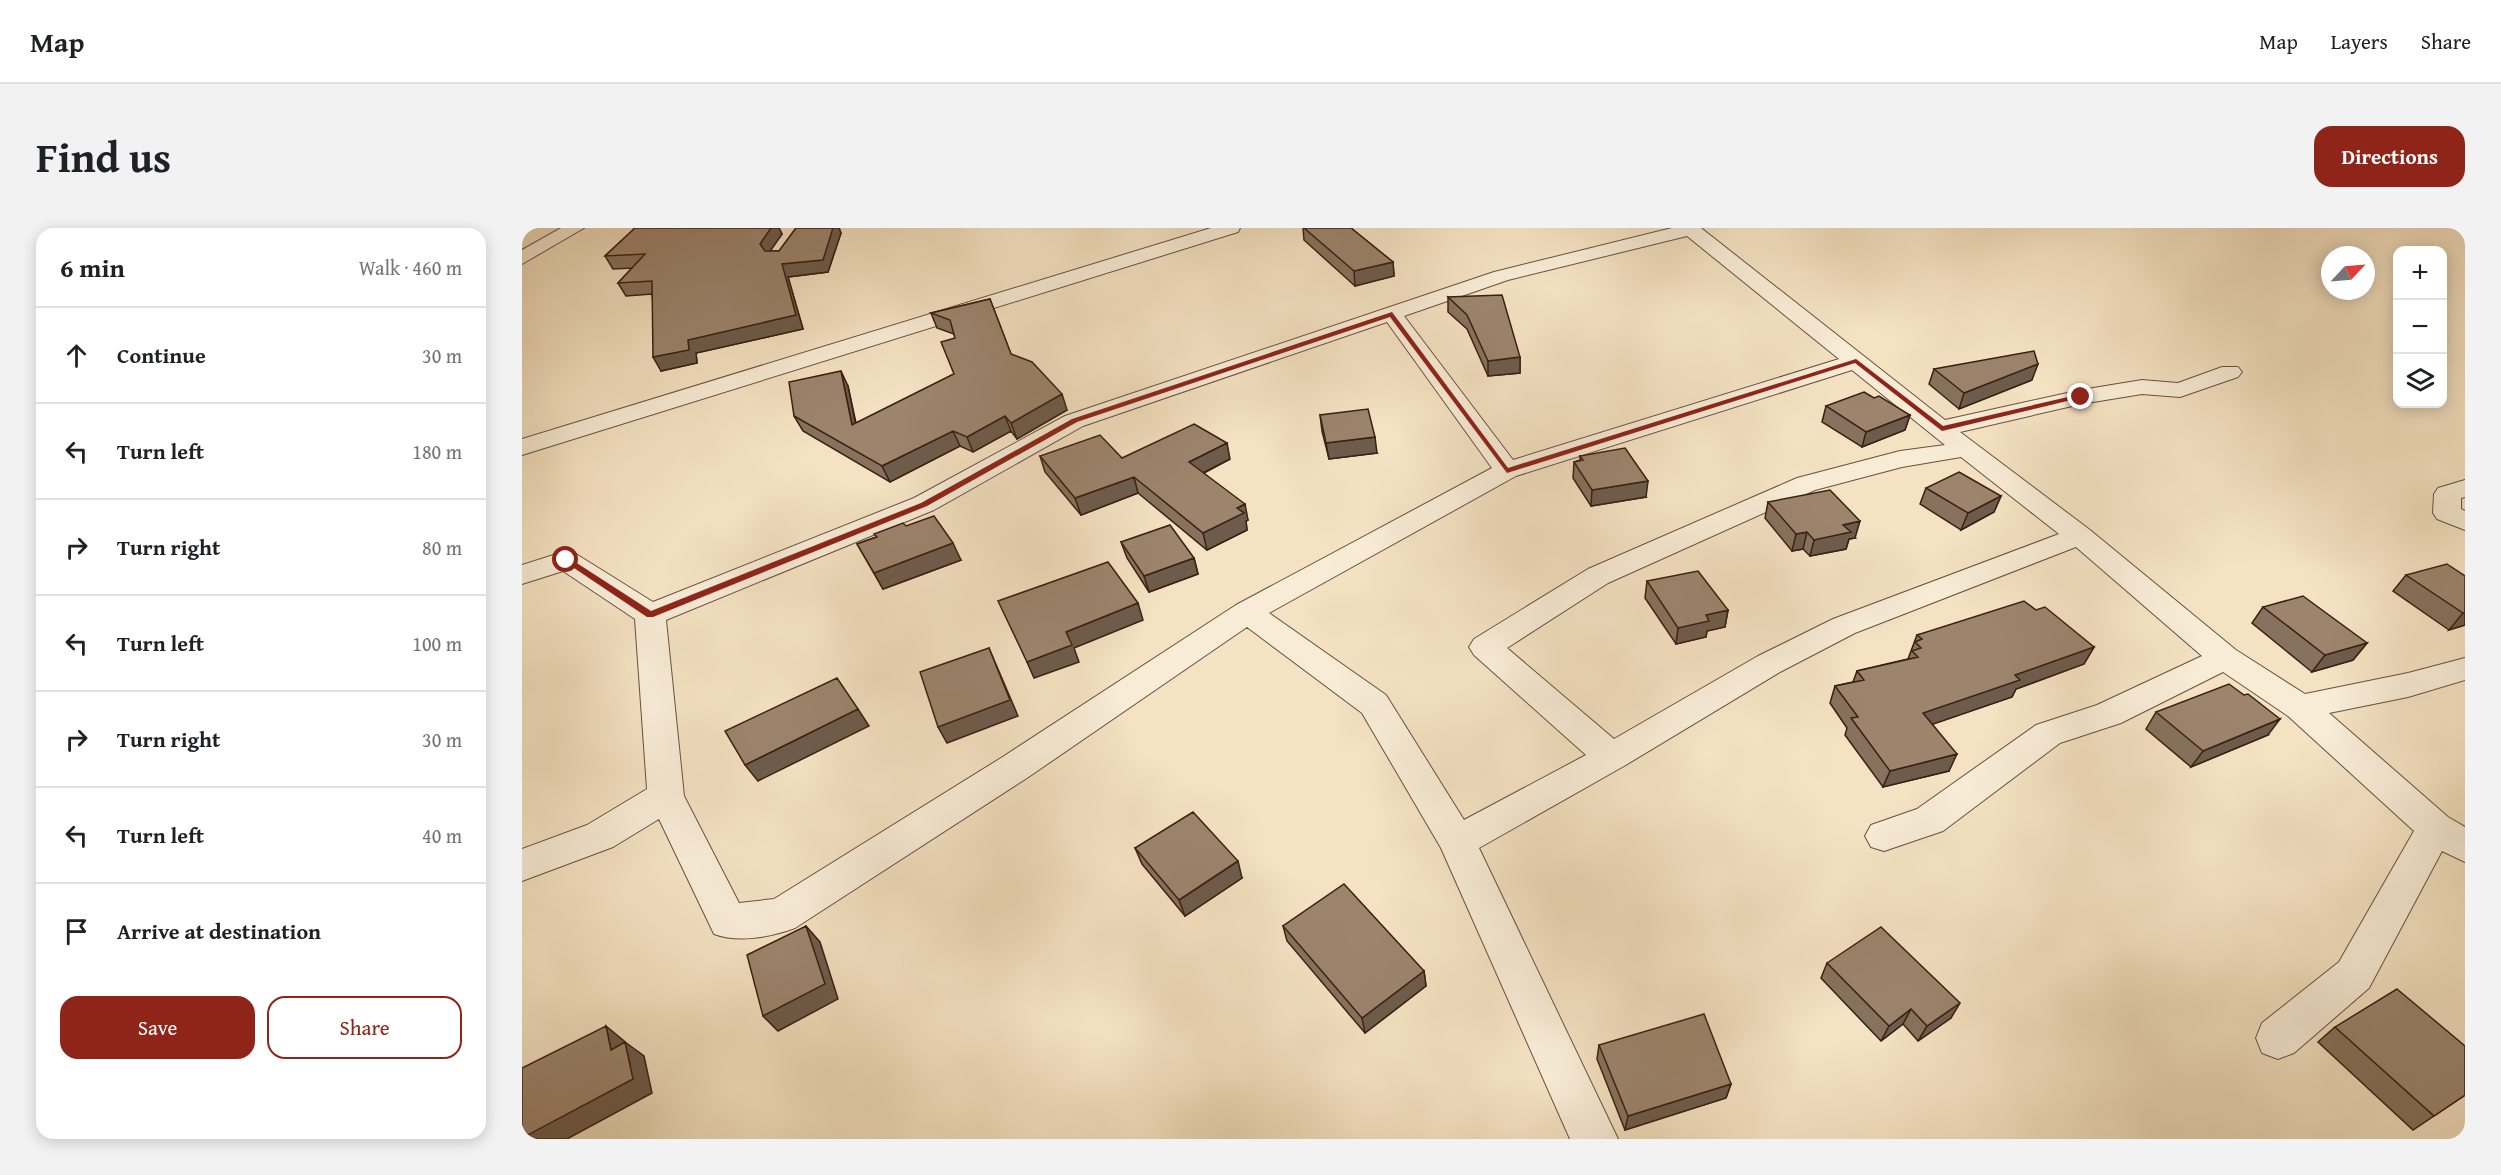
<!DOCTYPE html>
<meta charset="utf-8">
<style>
:root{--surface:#fff;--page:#f2f2f2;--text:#202124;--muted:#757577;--line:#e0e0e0;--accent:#8f2418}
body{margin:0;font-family:"Gentium Book Plus",serif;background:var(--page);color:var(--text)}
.controls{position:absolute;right:18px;top:18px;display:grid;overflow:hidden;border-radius:12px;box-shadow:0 3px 15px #0003}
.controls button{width:54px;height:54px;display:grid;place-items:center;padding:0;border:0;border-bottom:2px solid var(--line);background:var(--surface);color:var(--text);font:30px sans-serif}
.compass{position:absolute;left:1799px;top:18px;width:54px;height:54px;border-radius:50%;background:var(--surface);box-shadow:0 3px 15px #0003;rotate:64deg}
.stop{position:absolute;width:18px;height:18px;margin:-14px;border:4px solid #8f2418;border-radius:50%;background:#fff}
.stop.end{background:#8f2418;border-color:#fff;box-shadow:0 2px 6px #0008}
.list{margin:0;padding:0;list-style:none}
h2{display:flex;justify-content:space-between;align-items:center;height:78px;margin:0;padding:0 24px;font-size:26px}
h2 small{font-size:20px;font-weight:400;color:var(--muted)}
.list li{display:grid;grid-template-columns:39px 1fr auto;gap:18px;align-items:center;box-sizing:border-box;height:96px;padding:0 24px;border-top:2px solid var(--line)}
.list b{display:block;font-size:22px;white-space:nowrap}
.list em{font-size:20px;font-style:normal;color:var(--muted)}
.actions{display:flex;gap:12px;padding:18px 24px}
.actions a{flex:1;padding:14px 0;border:2px solid var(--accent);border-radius:18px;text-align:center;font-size:21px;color:var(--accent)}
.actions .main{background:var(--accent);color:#fff}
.icon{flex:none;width:33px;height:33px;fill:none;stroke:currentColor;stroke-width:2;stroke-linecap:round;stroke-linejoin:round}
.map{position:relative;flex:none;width:1943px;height:911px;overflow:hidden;border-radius:18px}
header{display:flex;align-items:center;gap:36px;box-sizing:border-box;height:84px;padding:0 30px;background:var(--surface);border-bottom:2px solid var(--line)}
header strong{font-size:28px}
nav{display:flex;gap:33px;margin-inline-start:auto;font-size:21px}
.intro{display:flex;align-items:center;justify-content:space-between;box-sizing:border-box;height:144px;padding:0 36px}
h1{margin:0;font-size:42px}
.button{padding:15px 27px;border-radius:18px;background:var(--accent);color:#fff;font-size:21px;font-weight:700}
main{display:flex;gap:36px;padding:0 36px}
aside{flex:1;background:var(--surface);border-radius:18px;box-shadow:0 3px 15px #0003}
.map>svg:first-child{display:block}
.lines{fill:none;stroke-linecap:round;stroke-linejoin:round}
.street-casing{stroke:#6a503d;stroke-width:2}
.street{fill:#f8ecd7;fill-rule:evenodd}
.wall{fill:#86725e;stroke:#3c1f11;stroke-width:1.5}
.shaded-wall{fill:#6d5c4c;stroke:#3c1f11;stroke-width:1.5}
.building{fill:#9c846d;stroke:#3c1f11;stroke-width:1.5}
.route{fill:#8f2418}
</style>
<header>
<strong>Map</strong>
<nav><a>Map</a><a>Layers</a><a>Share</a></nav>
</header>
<div class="intro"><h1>Find us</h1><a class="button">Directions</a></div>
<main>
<aside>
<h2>6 min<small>Walk · 460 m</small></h2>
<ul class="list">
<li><svg class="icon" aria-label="ahead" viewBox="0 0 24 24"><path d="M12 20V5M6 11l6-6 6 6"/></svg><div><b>Continue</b></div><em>30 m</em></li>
<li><svg class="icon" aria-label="left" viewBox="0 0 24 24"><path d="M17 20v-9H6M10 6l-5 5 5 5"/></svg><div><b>Turn left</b></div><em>180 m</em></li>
<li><svg class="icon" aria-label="right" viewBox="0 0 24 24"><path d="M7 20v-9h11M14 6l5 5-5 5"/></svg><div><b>Turn right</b></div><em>80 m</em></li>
<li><svg class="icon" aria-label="left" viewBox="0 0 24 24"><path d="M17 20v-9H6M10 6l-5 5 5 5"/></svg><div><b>Turn left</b></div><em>100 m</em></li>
<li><svg class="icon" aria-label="right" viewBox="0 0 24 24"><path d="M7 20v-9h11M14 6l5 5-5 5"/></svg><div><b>Turn right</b></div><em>30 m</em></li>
<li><svg class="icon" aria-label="left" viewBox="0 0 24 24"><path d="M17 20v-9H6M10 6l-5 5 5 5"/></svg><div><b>Turn left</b></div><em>40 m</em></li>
<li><svg class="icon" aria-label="arrive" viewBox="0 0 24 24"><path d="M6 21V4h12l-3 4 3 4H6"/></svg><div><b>Arrive at destination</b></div></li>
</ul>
<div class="actions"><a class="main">Save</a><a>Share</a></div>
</aside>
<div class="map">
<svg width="1943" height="911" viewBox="0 0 1943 911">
<rect width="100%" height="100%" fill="#f4e2c2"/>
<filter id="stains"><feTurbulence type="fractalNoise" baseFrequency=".00333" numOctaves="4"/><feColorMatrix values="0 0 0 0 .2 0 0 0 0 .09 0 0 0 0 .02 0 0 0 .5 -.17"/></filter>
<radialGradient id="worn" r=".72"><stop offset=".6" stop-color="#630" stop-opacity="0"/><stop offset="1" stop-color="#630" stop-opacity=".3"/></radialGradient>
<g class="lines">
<!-- street casing -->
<g class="street-casing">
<path id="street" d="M39,0h23l-62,36v-14z
M689,0h29l-2,4 -716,223v-16z
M1150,0h29l244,192 136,-30 61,-10 36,3 44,-16h16l4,5 -4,5 -58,20 -38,-3 -61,10 -121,28 130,98 146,120 69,44 103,-21 57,-15v22l-57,17 -79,16 119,104 17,10v35l-23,-11 -73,137 -75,65 -16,6 -16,-6 -6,-15 6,-15 77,-61 75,-131 -126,-115 -65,-44 -102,51 -61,20 -117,88 -59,20 -13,-4 -6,-11 6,-11 46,-16 119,-84 61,-20 105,-49 -126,-109 -221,86 -75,39 -156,94 -145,82 139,291h-48l-129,-291 -79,-135 -115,-86 -220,151 -232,150c-24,9 -57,15 -81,6l-55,-115 -46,28 -91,34v-32l65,-24 60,-36 -12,-170 -72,-48 -41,13v-19l44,-14 10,3 77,48 261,-104 151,-82 429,-144zM1165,8l152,123 -326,101 -109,-144 104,-36zM865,94l105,146 -256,137 -235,153 -227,141 -35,4 -55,-107 -18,-176 268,-110 149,-84zM1330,142l93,75 -45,6 -103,27 -209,91 -114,70 -5,8 5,8 112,100 -122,65 -78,-125 -117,-82 247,-137zM1439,229l98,77 -226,85 -75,37 -144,83 -107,-91 101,-65 207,-93 87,-23z
M1943,252v17l-4,1v11l4,2v19l-28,-11 -4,-6 1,-19 4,-6z"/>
</g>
<!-- street -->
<use href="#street" class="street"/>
</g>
<!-- wall -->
<path class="wall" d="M113,0h144l3,6 -12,17h9l17,-23h43l2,5 -13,39 -40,5 15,52 -107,24 1,10 -36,8 -9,-77 -26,2 -8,-13 14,-15 -19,1 -8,-13z
M781,0h48l42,34 1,14 -39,10 -51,-46z
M926,69l72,60v16l-32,3 -21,-47 -19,-17z
M468,71l21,55 56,56 -50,29 -6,-8 -38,21 -13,-6 -70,36 -87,-51 -9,-15 54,-30 8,37 98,-49 1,-36 -1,-4 -17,-6 -6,-15z
M1412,141l98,11 -73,29 -30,-25z
M1304,178l84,9 -5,15 -43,17 -40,-25z
M798,187l57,38 -48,6 -7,-28z
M518,228l82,2 108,1 -26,14 44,47 -2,1 1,9 -40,20 -69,-57 -57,22 -36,-43z
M1058,228l66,41 -55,9 -18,-28 1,-16 6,-2z
M1404,260l75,8 -7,16 -33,18 -41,-26z
M1246,274l87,36 -6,1 -3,10 -36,7 -7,-7 -11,2 -27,-33z
M384,298l55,34 -78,29 -26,-45z
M599,314l73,16 4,16 -49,18 -22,-34z
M1884,347l59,1v49l-16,5 -56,-39z
M1125,353l81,29 -3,17 -18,4 -1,6 -30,7 -31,-46z
M1741,379l104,36 -14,17 -41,12 -60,-49z
M1514,382l58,37 -10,17 -68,25 -4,8 -80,27 17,47 -66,16 -38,-52 2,-7 -17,-25 5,-17 18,-4 4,-11 51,-12 9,-24z
M1634,484l112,23 -77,32 -45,-38z
M613,620l107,30 -57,38 -43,-52z
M761,698l141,45 2,15 -61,47 -78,-92z
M1305,735l124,55 -33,23 -15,-17 -22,17 -60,-63z
M1813,799l130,68 -52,35 -95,-88z
M1077,817l132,39 -5,14 -101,32 -28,-71z"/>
<!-- shaded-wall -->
<path class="shaded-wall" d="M246,0h11l3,6 -16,23 -6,-13z
M311,0h6l2,5 -13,39 -40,5 15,52 -107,24 1,10 -36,8 -8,-14 35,-17 94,-76z
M871,34l1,14 -39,10 -1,-15z
M998,129v16l-32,3v-15z
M1516,136l-6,16 -73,29 5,-16z
M319,143l7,15 11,55 -7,-16z
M540,166l5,16 -50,29 -6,-16z
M1388,187l-5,15 -43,17 4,-15z
M483,188l6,15 -38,21 -6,-15z
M431,203l7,15 -70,36 -8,-16z
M853,209l2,16 -48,6 -3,-16z
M705,215l3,16 -37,19 -4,-16z
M612,249l4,16 -57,22 -6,-17z
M1126,253l-2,16 -55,9 1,-16z
M1479,268l-7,16 -33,18 7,-17z
M723,276l3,16 -2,1 1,9 -40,20 -4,-17 34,-25z
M1338,293l-5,17 -6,1 -3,10 -36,7 4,-16 29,-15z
M1285,304l-4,17 -11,2 4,-17z
M431,315l8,17 -78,29 -9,-16z
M672,330l4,16 -49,18 -5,-16z
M616,375l5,17 -69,28 5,14 -45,16 -7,-16 39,-30z
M1206,382l-3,17 -18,4 -1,6 -30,7 2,-16 28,-13z
M1941,385h2v12l-16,5z
M1845,415l-14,17 -41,12 13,-17z
M1572,419l-10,17 -68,25 -4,8 -96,33 7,-17 92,-38z
M467,420l29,68 -71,27 -9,-16z
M336,481l11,17 -111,55 -13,-16z
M1758,491l-12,16 -77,32 12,-16z
M1435,526l-8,17 -66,16 7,-16z
M716,633l4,17 -57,38 -6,-16z
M284,698l14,16 18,57 -60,32 -15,-15z
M902,743l2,15 -61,47 -3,-15z
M1438,775l-9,15 -33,23 9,-15z
M1389,781l-8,15 -22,17 8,-15z
M84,798l18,15 6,23 -19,-14z
M103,814l19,14 8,37 -85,46h-45v-1z
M1209,856l-5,14 -101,32 3,-14z"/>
<!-- building -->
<path class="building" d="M113,0h136l-11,16 5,7h14l17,-23h37l-10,32 -41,4 14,51 -108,25 1,10 -36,7 -1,-76 -34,2 27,-29 -40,2z
M782,0h47l42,34 -39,9z
M980,67l18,62 -32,4 -21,-46 -19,-18z
M468,71l21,55 21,8 30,32 -51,29 -6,-7 -38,21 -14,-6 -71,35 -88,-50 -5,-34 52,-11 11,54 102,-51 -13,-32 14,-4 -5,-18 -19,-7z
M1512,123l4,13 -74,29 -30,-24z
M1342,164l10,6 5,-2 31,19 -44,17 -40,-26z
M846,181l7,28 -49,6 -6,-28z
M672,196l33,19 -38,19 56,42 -8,4 7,5 -41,20 -69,-56 -59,21 -35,-42 60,-21 22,23z
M1103,220l23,33 -56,9 -18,-28 9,-2 -3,-4z
M1437,244l42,24 -33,17 -42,-25z
M1308,262l30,31 -17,4 8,7 -37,8 -7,-8 -11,2 -28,-32z
M412,288l19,27 -79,30 -17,-29 20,-7 -3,-3 29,-11 3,3z
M648,297l24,33 -50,18 -23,-34z
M586,334l30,41 -72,29 6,13 -45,17 -29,-61z
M1925,336l18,12v37h-2l-57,-38z
M1176,343l30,39 -22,5 3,6 -31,7 -31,-47z
M1781,368l64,47 -42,12 -62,-48z
M1502,373l12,9 9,-3 49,40 -79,28 5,5 -97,33 34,41 -67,17 -39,-53 7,-1 -23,-31 29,-6 -7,-9 61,-14 -6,-6 9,-3 -6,-6 7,-3 -5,-4z
M467,420l21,52 -72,27 -18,-55z
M315,450l21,31 -113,56 -20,-34z
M1707,456l15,11 4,-1 32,25 -77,32 -47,-39z
M671,584l45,49 -59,39 -44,-52z
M822,656l80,87 -62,47 -79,-92z
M284,698l19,58 -62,32 -16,-61z
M1359,699l79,76 -33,23 -16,-17 -22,17 -62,-63z
M1875,761l68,57v49l-31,21 -99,-89z
M1182,786l27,70 -103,32 -29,-71z
M84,798l5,24 14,-8 8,37 -111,59v-70z"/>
<!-- route -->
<path class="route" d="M870,84l116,156 348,-109 87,67 138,-32 3,3 -142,34 -87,-68 -348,110 -117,-156 -313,105 -150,84 -274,111h-6l-85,-57 7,-2 82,53 270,-108 151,-84z"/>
<rect width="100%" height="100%" filter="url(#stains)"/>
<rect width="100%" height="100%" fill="url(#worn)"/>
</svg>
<div class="controls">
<button>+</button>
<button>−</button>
<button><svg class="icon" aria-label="layers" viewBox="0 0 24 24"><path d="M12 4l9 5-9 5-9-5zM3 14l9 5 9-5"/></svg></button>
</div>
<svg class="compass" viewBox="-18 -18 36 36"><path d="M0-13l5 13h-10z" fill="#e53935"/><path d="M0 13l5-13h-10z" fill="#757577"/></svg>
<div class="stop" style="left:44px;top:332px"></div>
<div class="stop end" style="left:1559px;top:169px"></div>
</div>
</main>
